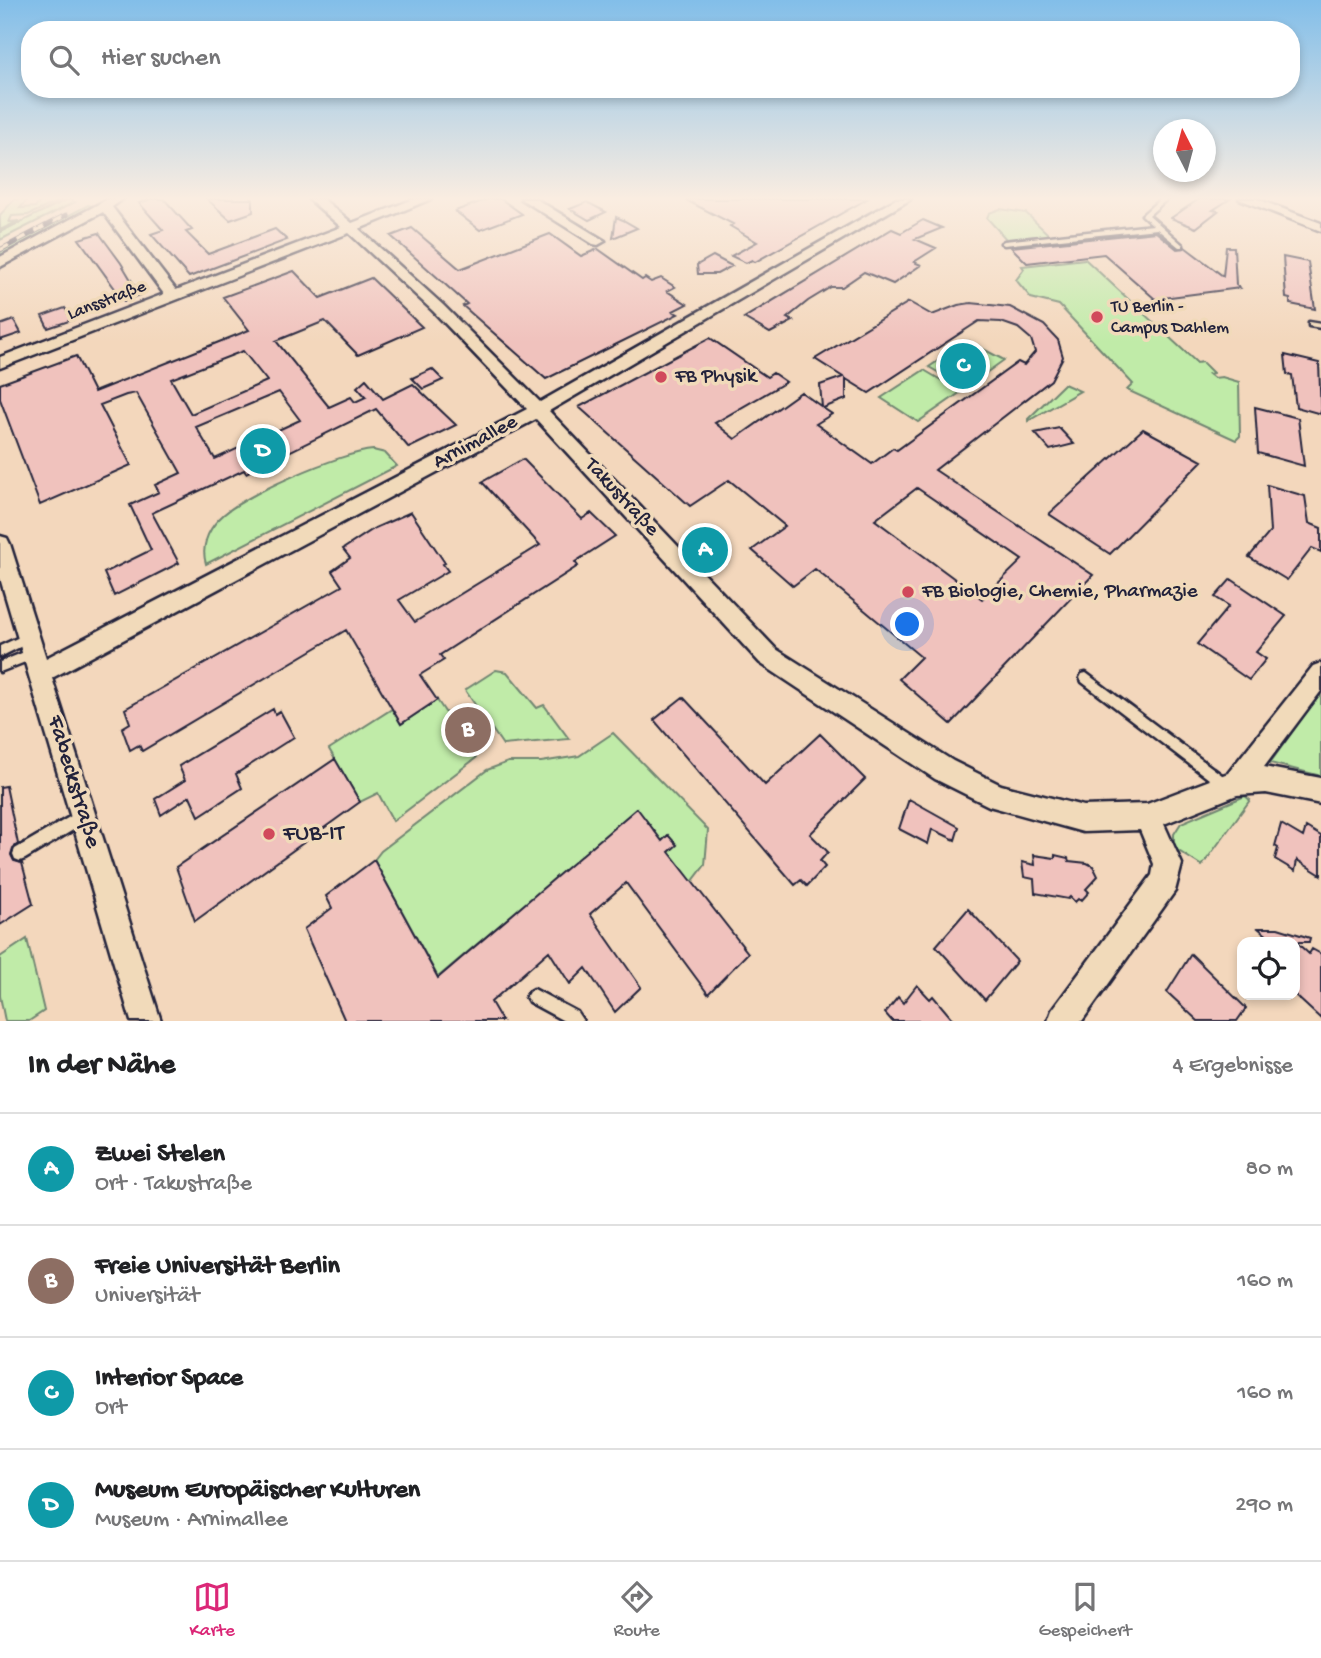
<!DOCTYPE html>
<html lang="de">
<meta charset="utf-8">
<style>
:root{--surface:#fff;--page:#f6f6f6;--text:#202124;--muted:#757577;--line:#e0e0e0;--accent:#db2777}
body{margin:0;font-family:"Gochi Hand",sans-serif;background:var(--page);color:var(--text)}
.controls{position:absolute;right:21px;bottom:21px;display:grid;overflow:hidden;border-radius:14px;box-shadow:0 4px 10px #0003}
.controls button{width:63px;height:63px;display:grid;place-items:center;padding:0;border:0;border-bottom:2px solid var(--line);background:var(--surface);color:var(--text);font:35px sans-serif}
.compass{position:absolute;left:1153px;top:119px;width:63px;height:63px;border-radius:50%;background:var(--surface);box-shadow:0 4px 10px #0003;rotate:354deg}
.you{position:absolute;left:908px;top:625px;width:24px;height:24px;margin:-18px;border:5px solid #fff;border-radius:50%;background:#1a73e8;box-shadow:0 0 0 10px #1a73e833}
.badge{display:grid;place-items:center;width:46px;height:46px;border-radius:50%;background:var(--accent);color:#fff;font-size:23px;font-weight:700}
.pin{position:absolute;translate:-50% -50%;border:4px solid #fff;box-shadow:0 2px 7px #0006}
.list{margin:0;padding:0;list-style:none}
h2{display:flex;justify-content:space-between;align-items:center;height:91px;margin:0;padding:0 28px;font-size:30px}
h2 small{font-size:23px;font-weight:400;color:var(--muted)}
.list li{display:grid;grid-template-columns:46px 1fr auto;gap:21px;align-items:center;box-sizing:border-box;height:112px;padding:0 28px;border-top:2px solid var(--line)}
.list b{display:block;font-size:26px;white-space:nowrap}
.list p{margin:0;font-size:23px;white-space:nowrap;color:var(--muted)}
.list em{font-size:23px;font-style:normal;color:var(--muted)}
.icon{flex:none;width:38px;height:38px;fill:none;stroke:currentColor;stroke-width:2;stroke-linecap:round;stroke-linejoin:round}
.map{position:relative;flex:none;width:1321px;height:1021px;overflow:hidden}
.search{position:absolute;background:var(--surface);box-shadow:0 4px 10px #0003;left:21px;right:21px;top:21px;height:77px;display:flex;align-items:center;gap:18px;box-sizing:border-box;padding:0 24px;border-radius:28px;color:var(--muted);font-size:26px}
.sheet{height:539px;background:var(--surface)}
nav{display:flex;justify-content:space-around;align-items:center;box-sizing:border-box;height:98px;border-top:2px solid var(--line);background:var(--surface);font-size:19px;color:var(--muted)}
nav a{display:grid;justify-items:center;gap:4px}
nav .on{color:var(--accent)}
.map>svg:first-child{display:block}
.green{fill:#c0eba8;stroke:#718672;stroke-width:2}
.building{fill:#f0c2bd;stroke:#22223b;stroke-width:2;fill-rule:evenodd}
.lines{fill:none;stroke-linecap:round;stroke-linejoin:round}
.service-casing{stroke:#22223b;stroke-width:5}
.minor-casing{stroke:#22223b;stroke-width:5}
.service{fill:#f1daba;fill-rule:evenodd}
.minor{fill:#f1daba;fill-rule:evenodd}
.rail-casing{stroke:#22223b;stroke-width:5}
.rail{stroke:#f1daba;stroke-width:3.5;stroke-dasharray:10;stroke-linecap:butt}
.poi-dot{fill:#d1495b;stroke:#f1daba;stroke-width:2.5}
.labels{text-anchor:middle;dominant-baseline:central;stroke-width:7;stroke-linejoin:round;paint-order:stroke}
.far-street-label{font-size:18px;fill:#22223b;stroke:#f1daba}
.far-poi-label{font-size:18px;fill:#22223b;stroke:#f1daba;text-anchor:start}
.poi-label{font-size:21px;fill:#22223b;stroke:#f1daba;text-anchor:start}
.street-label{font-size:21px;fill:#22223b;stroke:#f1daba}
.near-street-label{font-size:24px;fill:#22223b;stroke:#f1daba}
.near-poi-label{font-size:24px;fill:#22223b;stroke:#f1daba;text-anchor:start}
</style>
<div class="map">
<svg width="1321" height="1021" viewBox="0 0 1321 1021">
<rect width="100%" height="100%" fill="#f3d7bc"/>
<filter id="ink" filterUnits="userSpaceOnUse"><feTurbulence type="fractalNoise" baseFrequency=".0143" numOctaves="2"/><feDisplacementMap in="SourceGraphic" scale="14" xChannelSelector="R" yChannelSelector="G"/><feConvolveMatrix kernelMatrix="1 2 1 2 8 2 1 2 1" color-interpolation-filters="sRGB"/></filter>
<g filter="url(#ink)">
<!-- green -->
<path class="green" d="M15,199h13l-8,9 15,-1 8,-8h21l-36,16 -16,1 -3,6 10,-1 -19,9v-15z
M68,199l7,3 -75,38v-8z
M88,205l8,2 -96,53v-8z
M1000,209l26,4 23,22 -43,4 -19,-21 2,-5z
M1085,259l112,104 5,-1 11,11 -4,1 5,4 8,-1 17,5 1,54 -4,4 -109,-50 6,-6 -74,-79 -28,-7 -15,-18 8,-11 -2,-3z
M968,341l36,19 -39,28 -36,-21z
M924,370l37,22 -43,30 -37,-24z
M1064,384l16,7 -52,30v-2z
M373,450l12,3 12,13 -191,98c-5,-16 1,-33 13,-45 21,-23 123,-67 154,-69z
M496,670l11,2 30,36 7,-3 25,34 -66,6 -38,-55z
M1321,692v84l-51,-13z
M437,700l39,58 -83,63 -15,-28 -18,9 -31,-53 63,-40 9,15z
M613,733l95,97 -3,35 -13,17 -20,-26 -11,4 15,-15 -8,-9 -6,5 -25,-32 -199,168 -64,-117 7,-9 106,-81 21,-8h33l38,-6z
M1245,796l5,4 -48,66 -28,-18v-14l7,-11z
M27,939l17,72 -15,10h-24l-5,-25v-39z"/>
<!-- building -->
<path class="building" d="M151,199h13l28,31 -6,2 22,22 67,-25 12,11 -98,37 -38,-43 12,-4 -24,-27z
M207,199h46v13l-23,8z
M488,199h13l21,15 -42,16 -25,-19z
M684,199h183l-112,63 -3,-2 -6,3 -15,-7 26,-14 -27,-16 3,-2z
M1199,199h31l-17,11 5,1 -22,17 -25,-10z
M587,202l19,10 -17,8 -19,-11z
M616,217l7,3 14,8 -24,10z
M923,220l19,8 -27,11 21,9 -22,14 7,3 -28,19 -29,-12 -22,15h-11l-23,14 -21,17 6,3 -23,12 -26,-15 148,-89 9,4z
M412,228l48,41 90,-35 31,22 17,-7 44,31 3,-2 6,4 10,-4 14,9 -8,4 20,13 -14,7 5,3 -132,65 -83,-73 4,-2 -76,-68z
M1156,232l21,17 8,-2 38,29 3,-29h8l2,38 4,3 -85,11 -51,-45 -77,9 -16,-16z
M99,233l22,30 19,32 -16,6 -45,-62z
M713,256l19,10 -15,8h-19l-1,-9z
M1283,257l25,5 7,47 -25,-5v-5l-4,-1z
M294,271l26,27 51,-20 51,49 -64,28 -33,-34 -49,20 53,66 22,-10 4,5 11,-5 -9,-10 9,-8 17,20 30,-15 43,41 -47,23 -33,-39 -130,64 -2,-3 -92,43 27,50 -65,33 -10,-23 47,-23 -21,-45 29,-13 -4,-7 26,-12 -45,-80 -10,2 -26,10 31,60 -91,40 -40,-106v-15l76,-28 18,36 155,-62 -26,-33zM243,351l24,30 -76,33 -20,-35zM279,392l21,28 -85,39 -19,-32z
M909,302l23,13 26,-10 13,-2 39,4 34,18 14,15 5,17 -12,23 -116,90 158,105 -142,149 -52,-45 22,-22 -106,-88 -22,17 -41,-36 33,-24 -56,-46 -39,26 -111,-99 131,-69 57,39 6,-4 13,9 -71,41 20,16 66,-47 21,15 -2,-22 23,-8 -28,-18zM979,321l22,1 17,6 13,11 4,13 -11,13 -6,-3 -121,88 -4,-2 -21,16 -56,-40 16,-10 -9,-6 23,-9v-20l23,14zM917,488l105,72 -40,39 -107,-79z
M65,308l7,12 -24,8 -6,-12z
M14,320l7,13 -21,7v-15z
M1285,355l34,8 2,51 -25,-7 -4,-32 -5,-1z
M432,369l11,11 -20,9 -11,-11z
M1255,407l43,11 6,48 -46,-13z
M1059,428l15,16 -24,6 -15,-17z
M1143,429l59,32 -92,93 -61,-40z
M523,459l59,60 9,-6 24,23 -40,26 3,4 -138,89 4,5 -24,15 17,25 -36,24 -55,-94 -204,121 -3,-6 -9,5 -8,-22 8,-5 -5,-14 217,-123 -10,-15 18,-13 -7,-9 32,-21 36,-16 34,51 -2,1 5,7 -49,29 16,22 125,-77 -58,-63z
M1267,485l38,11 4,27 12,5v24l-9,-4 -25,32 -38,-23 21,-25z
M1231,579l55,37 -30,36 10,7 -17,21 -52,-36 32,-38 -14,-9z
M683,697l82,88 55,-51 45,45 -55,55 18,18 -8,9 5,6 -18,19 -6,-6 -6,5 -141,-165z
M273,709l2,5 5,-3 14,26 -58,37 6,14 -43,28 -9,-20 -29,19 -6,-16 30,-19 -6,-14z
M335,759l25,43 -165,119 -19,-54z
M6,786l12,58 -5,4 -2,7 3,6 8,2 11,41 -33,21v-138z
M909,799l50,28 -4,13 -23,-11 -4,15 -29,-15z
M637,808l25,33 6,-6 9,10 -8,7 79,101 -40,41 -82,-111 -36,31 51,73 -26,25 -29,-44 -16,16 -21,-33 -58,51 11,19h-157l-41,-92 28,-21 -6,-12 48,-36 64,118z
M1281,824l22,13 3,-10 15,9v39l-24,-15 -2,11 -20,-12 3,-11 -3,-2z
M1034,855l21,3v-3l13,3 1,3 18,2 6,3 5,10 -12,13 3,3 -8,9 -3,-2 -3,3 -5,-5 -2,2 -33,-6 -1,-14 -10,-2 -2,-15 13,3z
M968,909l49,52 -32,39 -49,-54z
M1258,928h20l32,10 -1,4h-13l13,12 3,-5 9,5v65l-26,-24v-53h-20z
M1191,954l55,54 -9,13h-39l-31,-29z
M917,985l13,14 3,-3 21,25h-62l-7,-8 13,-16 5,6z"/>
<g class="lines">
<!-- service casing -->
<g class="service-casing">
<path id="service" d="M1160,199h7l-18,16 34,30v2h-4l-22,-18 -153,16 -3,-2 3,-2 149,-16 -11,-10z
M1309,322l12,2v4l-12,-2z
M28,633l4,2 2,3 -2,3 -32,16v-11z
M34,648l4,1 2,4 -2,4 -38,15v-10z
M1086,673l144,108 2,4 -2,4 -4,2 -4,-2 -140,-107 -2,-4 2,-4z
M83,809l5,2 2,5 -2,5 -63,38 -5,2 -5,-2 -2,-5 2,-5z
M534,989l43,23 6,9h-19l-35,-19 -3,-5 3,-5z"/>
</g>
<!-- minor casing -->
<g class="minor-casing">
<path id="minor" d="M108,199h15l-11,8 64,83 165,-63 -32,-28h14l29,24 62,-24h17l-72,30 84,76 97,97 356,-203h15l-362,212 227,238 177,112 48,24 82,21 64,-2 81,-31 85,-107 8,-3v28l-57,76 57,11v26l-55,-11 -29,2 -73,29 18,40 -7,27 -93,130h-34l4,-11 100,-135 2,-11 -14,-34 -57,2 -94,-26 -54,-27 -175,-116 -224,-244 -484,259 109,343h-30l-131,-443v-42l7,2 3,6 36,114 481,-249 -94,-98 -84,-78 -349,135v-11l164,-63 -61,-82 -103,55v-10z
M521,199h15l69,42 -7,4 -5,-1z
M1239,199h18l64,24v8z"/>
</g>
<!-- service -->
<use href="#service" class="service"/>
<!-- minor -->
<use href="#minor" class="minor"/>
<!-- rail casing -->
<g class="rail-casing">
<path id="rail" d="M0,250l66,-35"/>
</g>
<!-- rail -->
<use href="#rail" class="rail"/>
</g>
</g>
<!-- sky -->
<linearGradient id="sky" x2="0" y2="1"><stop stop-color="#82bee9"/><stop offset="0.58" stop-color="#faede1"/><stop offset="1" stop-color="#faede1" stop-opacity="0"/></linearGradient>
<rect width="1321" height="342" fill="url(#sky)"/>
<!-- markers -->
<g class="poi-dot">
<circle cx="1097" cy="317" r="7"/>
<circle cx="661" cy="377" r="7"/>
<circle cx="908" cy="592" r="7"/>
<circle cx="269" cy="834" r="7"/>
</g>
<g class="labels">
<!-- far-street labels -->
<g class="far-street-label">
<text transform="translate(107 301) rotate(-21)">Lansstraße</text>
</g>
<!-- far-poi labels -->
<g class="far-poi-label">
<text x="1111" y="307">TU Berlin -<tspan x="1111" dy="21">Campus Dahlem</tspan></text>
</g>
<!-- poi labels -->
<g class="poi-label">
<text x="675" y="377">FB Physik</text>
<text x="922" y="592">FB Biologie, Chemie, Pharmazie</text>
</g>
<!-- street labels -->
<g class="street-label">
<text transform="translate(476 443) rotate(-28)">Arnimallee</text>
<text transform="translate(621 498) rotate(47)">Takustraße</text>
</g>
<!-- near-street labels -->
<g class="near-street-label">
<text transform="translate(73 782) rotate(73)">Fabeckstraße</text>
</g>
<!-- near-poi labels -->
<g class="near-poi-label">
<text x="283" y="834">FUB-IT</text>
</g>
</g>
</svg>
<div class="controls">
<button><svg class="icon" aria-label="locate" viewBox="0 0 24 24"><circle cx="12" cy="12" r="6"/><path d="M12 2v4M12 18v4M2 12h4M18 12h4"/></svg></button>
</div>
<svg class="compass" viewBox="-18 -18 36 36"><path d="M0-13l5 13h-10z" fill="#e53935"/><path d="M0 13l5-13h-10z" fill="#757577"/></svg>
<div class="you"></div>
<div class="pin badge" style="left:705px;top:550px;background:#0f9aa8">A</div>
<div class="pin badge" style="left:468px;top:730px;background:#8d6e63">B</div>
<div class="pin badge" style="left:963px;top:366px;background:#0f9aa8">C</div>
<div class="pin badge" style="left:263px;top:451px;background:#0f9aa8">D</div>
<div class="search"><svg class="icon" aria-label="search" viewBox="0 0 24 24"><circle cx="10" cy="10" r="6"/><path d="M15 15l6 6"/></svg>Hier suchen</div>
</div>
<section class="sheet">
<h2>In der Nähe<small>4 Ergebnisse</small></h2>
<ul class="list">
<li><span class="badge" style="background:#0f9aa8">A</span><div><b>Zwei Stelen</b><p>Ort · Takustraße</p></div><em>80 m</em></li>
<li><span class="badge" style="background:#8d6e63">B</span><div><b>Freie Universität Berlin</b><p>Universität</p></div><em>160 m</em></li>
<li><span class="badge" style="background:#0f9aa8">C</span><div><b>Interior Space</b><p>Ort</p></div><em>160 m</em></li>
<li><span class="badge" style="background:#0f9aa8">D</span><div><b>Museum Europäischer Kulturen</b><p>Museum · Arnimallee</p></div><em>290 m</em></li>
</ul>
</section>
<nav>
<a class="on"><svg class="icon" aria-label="map" viewBox="0 0 24 24"><path d="M3 6l6-2 6 2 6-2v14l-6 2-6-2-6 2zM9 4v14M15 6v14"/></svg>Karte</a>
<a><svg class="icon" aria-label="directions" viewBox="0 0 24 24"><path d="M12 3l9 9-9 9-9-9zM9 14v-3h6M13 9l2 2-2 2"/></svg>Route</a>
<a><svg class="icon" aria-label="saved" viewBox="0 0 24 24"><path d="M7 4h10v16l-5-4-5 4z"/></svg>Gespeichert</a>
</nav>
